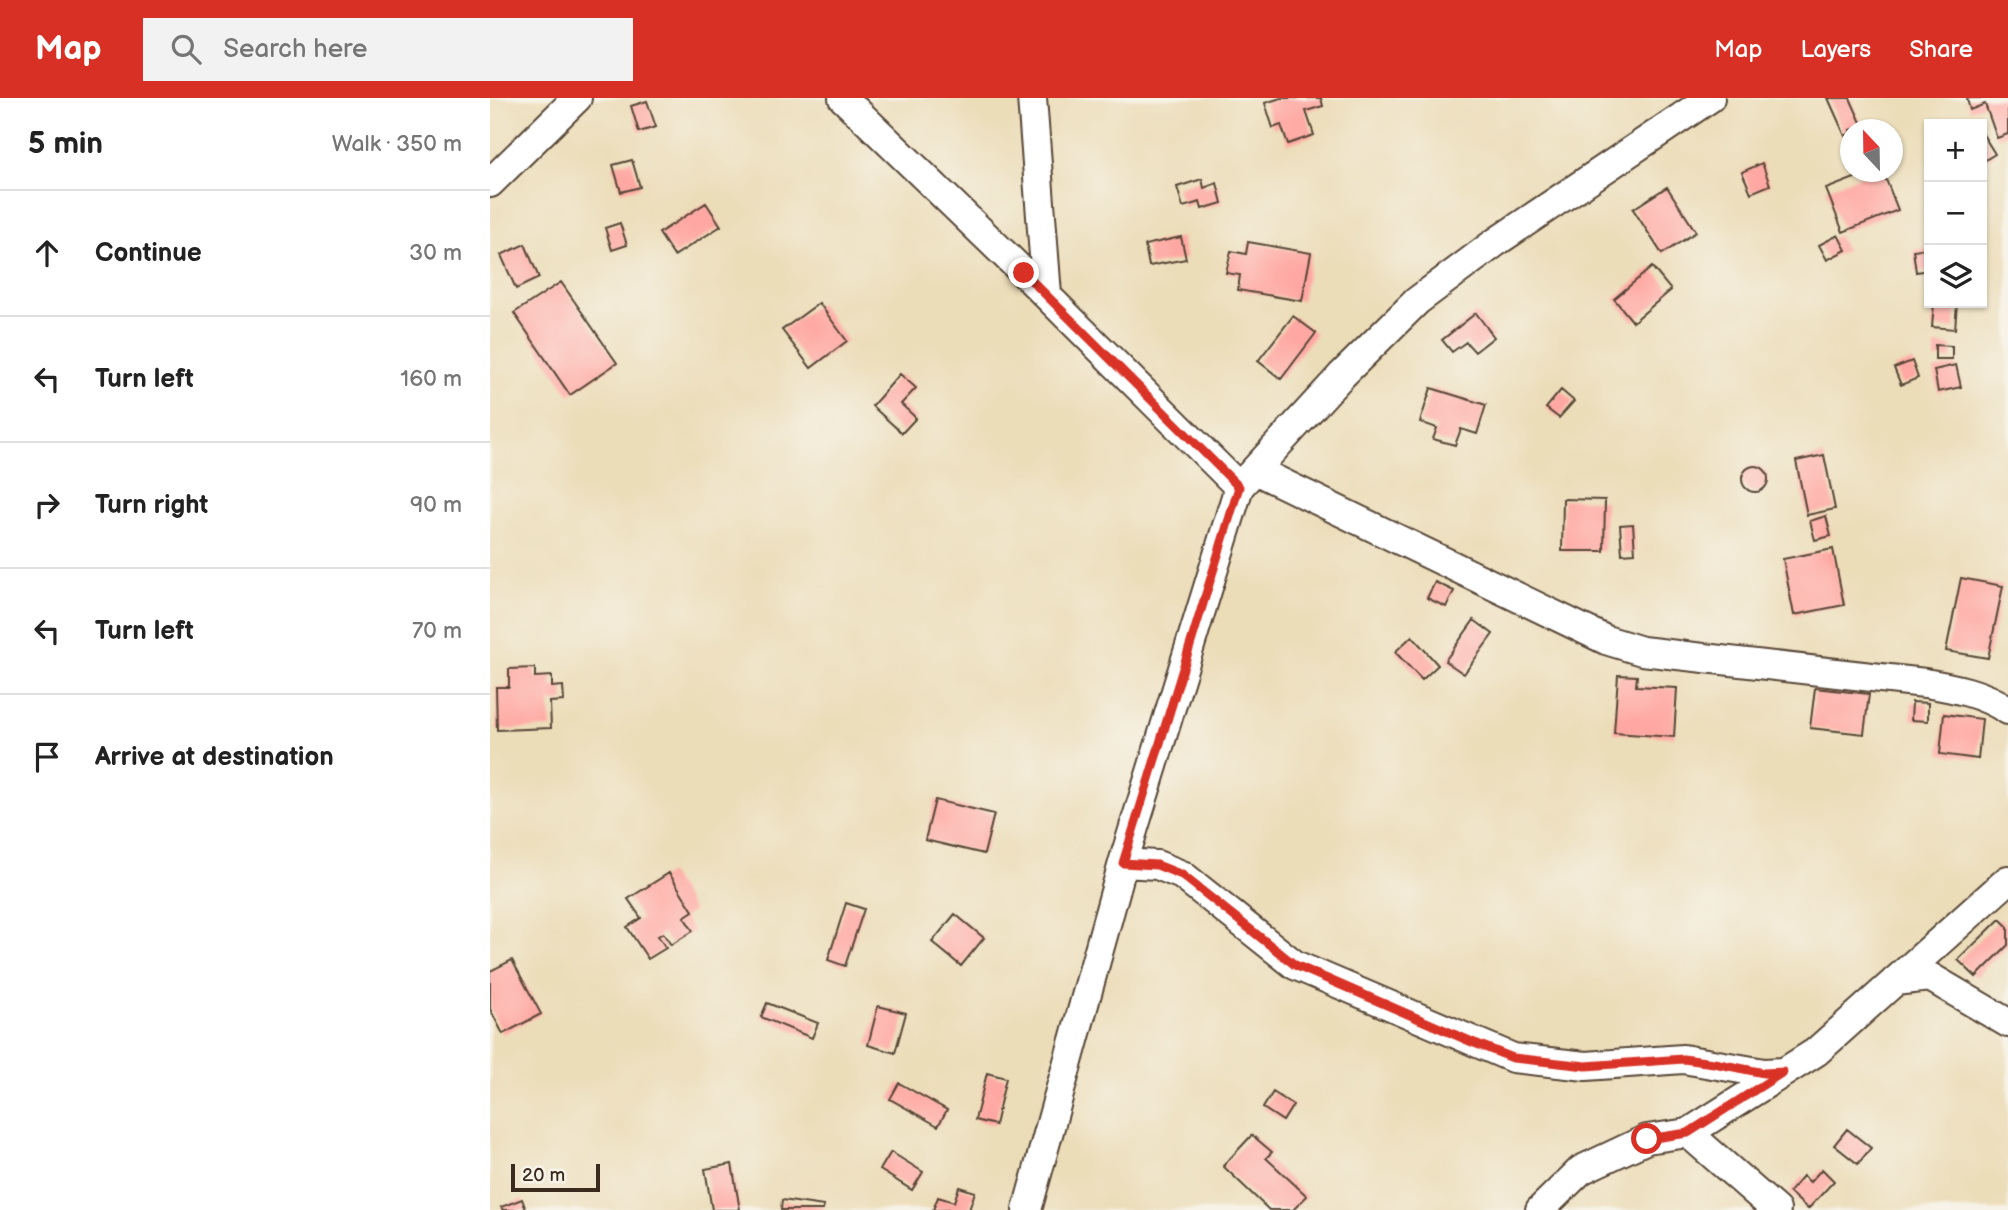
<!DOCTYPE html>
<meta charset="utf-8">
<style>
:root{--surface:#fff;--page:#f2f2f2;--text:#222;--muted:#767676;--line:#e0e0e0;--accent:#d93025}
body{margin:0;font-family:"Balsamiq Sans",sans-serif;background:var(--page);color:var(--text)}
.controls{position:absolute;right:21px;top:21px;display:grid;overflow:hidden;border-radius:0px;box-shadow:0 2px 5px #0004}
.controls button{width:63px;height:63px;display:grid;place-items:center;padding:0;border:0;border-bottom:2px solid var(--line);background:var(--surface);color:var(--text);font:35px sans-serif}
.compass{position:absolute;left:1350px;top:21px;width:63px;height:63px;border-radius:50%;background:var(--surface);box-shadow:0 2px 5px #0004;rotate:338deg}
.scale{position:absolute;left:21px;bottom:18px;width:89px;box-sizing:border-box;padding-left:7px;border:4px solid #3b2a1e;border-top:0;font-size:19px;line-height:24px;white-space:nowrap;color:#3b2a1e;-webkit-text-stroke:5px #f7f3e8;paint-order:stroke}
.stop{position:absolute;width:21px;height:21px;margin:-16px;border:5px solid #d93025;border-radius:50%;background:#fff}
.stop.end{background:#d93025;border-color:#fff;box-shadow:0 2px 7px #0008}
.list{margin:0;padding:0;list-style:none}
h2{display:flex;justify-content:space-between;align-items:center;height:91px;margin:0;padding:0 28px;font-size:30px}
h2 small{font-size:23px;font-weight:400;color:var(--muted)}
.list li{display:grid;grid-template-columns:46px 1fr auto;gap:21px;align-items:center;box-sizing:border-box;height:126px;padding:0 28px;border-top:2px solid var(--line)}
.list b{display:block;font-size:26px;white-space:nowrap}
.list em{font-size:23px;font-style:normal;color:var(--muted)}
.icon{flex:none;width:38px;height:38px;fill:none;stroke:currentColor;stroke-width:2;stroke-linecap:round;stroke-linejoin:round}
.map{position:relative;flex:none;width:1518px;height:1112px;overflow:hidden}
header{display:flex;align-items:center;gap:42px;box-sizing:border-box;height:98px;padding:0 35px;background:var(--accent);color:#fff}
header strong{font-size:33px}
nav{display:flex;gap:38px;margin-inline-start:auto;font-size:24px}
.search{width:490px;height:63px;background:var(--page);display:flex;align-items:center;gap:18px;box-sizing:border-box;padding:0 24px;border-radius:0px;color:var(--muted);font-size:26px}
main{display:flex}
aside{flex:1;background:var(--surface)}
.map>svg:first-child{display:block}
.building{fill:#ffa8a3}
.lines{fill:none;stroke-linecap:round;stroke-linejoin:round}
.street-casing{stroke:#564535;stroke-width:32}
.street{stroke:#fff;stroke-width:28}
.route{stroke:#d93025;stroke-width:9}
</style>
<header>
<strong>Map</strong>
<div class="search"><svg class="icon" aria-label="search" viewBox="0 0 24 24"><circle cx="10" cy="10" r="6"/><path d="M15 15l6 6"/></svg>Search here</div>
<nav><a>Map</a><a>Layers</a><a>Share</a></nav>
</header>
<main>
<aside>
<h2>5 min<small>Walk · 350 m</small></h2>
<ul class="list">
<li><svg class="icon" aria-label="ahead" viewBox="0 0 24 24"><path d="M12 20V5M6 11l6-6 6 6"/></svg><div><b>Continue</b></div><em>30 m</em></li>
<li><svg class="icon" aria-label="left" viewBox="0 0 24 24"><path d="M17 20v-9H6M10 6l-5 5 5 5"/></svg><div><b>Turn left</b></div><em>160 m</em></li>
<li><svg class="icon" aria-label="right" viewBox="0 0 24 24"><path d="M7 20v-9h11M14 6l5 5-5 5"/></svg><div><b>Turn right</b></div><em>90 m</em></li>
<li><svg class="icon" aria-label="left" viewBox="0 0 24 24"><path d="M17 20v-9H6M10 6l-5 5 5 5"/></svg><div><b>Turn left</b></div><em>70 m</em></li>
<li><svg class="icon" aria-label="arrive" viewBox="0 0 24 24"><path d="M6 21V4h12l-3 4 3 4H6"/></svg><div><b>Arrive at destination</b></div></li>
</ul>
</aside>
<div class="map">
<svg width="1518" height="1112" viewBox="0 0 1518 1112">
<rect width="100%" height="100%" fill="#f7f3e8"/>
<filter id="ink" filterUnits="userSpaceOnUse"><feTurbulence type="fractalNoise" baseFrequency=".0143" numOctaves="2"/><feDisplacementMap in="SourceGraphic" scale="14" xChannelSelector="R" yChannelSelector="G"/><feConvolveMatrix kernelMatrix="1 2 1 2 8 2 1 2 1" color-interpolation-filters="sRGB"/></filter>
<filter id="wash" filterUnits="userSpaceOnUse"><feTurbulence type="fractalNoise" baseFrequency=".00686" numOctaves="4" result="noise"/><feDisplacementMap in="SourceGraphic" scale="28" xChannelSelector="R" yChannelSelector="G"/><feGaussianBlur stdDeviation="1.57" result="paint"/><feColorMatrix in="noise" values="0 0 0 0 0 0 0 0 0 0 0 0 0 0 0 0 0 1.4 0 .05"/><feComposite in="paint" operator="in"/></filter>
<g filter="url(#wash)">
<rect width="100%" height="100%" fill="#ecddb9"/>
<g id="blocks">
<!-- building -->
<path class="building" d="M791,0h40l2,8 -17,5 8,24 -26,9 -7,-19 -8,3 -8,-25z
M1338,0h22l13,29 -13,3v3l-5,3z
M1480,0h38v36l-11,4 -12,-34 -15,6 -3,-11z
M157,3l9,26 -17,5 -8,-26z
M1492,35l13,21 -13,8z
M142,62l8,27 -19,5 -8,-27z
M1272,65l8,22 -19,8 -9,-21z
M1380,74h13l15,38 -55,22 -17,-43z
M712,81l2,9 13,-5 5,20 -20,6 -2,-7 -17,5 -6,-20z
M1177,89l29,45 -34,22 -29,-45z
M216,105l15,23 -47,30 -15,-23z
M130,125l7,22 -15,5 -7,-22z
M1348,137l8,15 -19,10 -8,-15z
M691,139l5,22 -37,7 -4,-21z
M758,144l63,11 -9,48 -64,-11 2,-15 -14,-2 5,-22 15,3z
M35,146l14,34 -23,11 -15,-34z
M1439,150v22l-13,2 -3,-22z
M1162,169l19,23 -38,32 -19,-23z
M71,184l56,81 -47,32 -56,-82z
M329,205l28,38 -36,27 -29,-38z
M1444,205h23l-2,26 -23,-2z
M986,215l18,24 -19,15 -9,-10 -14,10 -10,-12z
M803,218l23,17 -35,46 -23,-18z
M1445,247l17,1v13h-17z
M1422,263l6,17 -17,7 -7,-17z
M1466,267l5,22 -23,5 -4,-22z
M410,276l16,14 -15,16 15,14 -14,15 -30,-27z
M941,290l55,17 -9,29 -16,-5 -6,16 -22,-6 4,-11 -17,-6z
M1071,292l13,11 -15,17 -13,-10z
M1334,357l11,54 -28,6 -11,-54z
M1252 381a13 13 0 1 1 26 0a13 13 0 1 1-26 0Z
M1073,401l42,1 -1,51h-42z
M1336,418l5,20 -16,4 -5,-19z
M1143,426l2,29 -13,1 -2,-29z
M1343,451l11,56 -50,10 -11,-56z
M1471,480l42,8 -15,72 -42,-7z
M945,484l19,9 -8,16 -19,-9z
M984,522l19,14 -29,40 -19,-13z
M922,538l26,29 -16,15 -27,-28z
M45,570v9l17,-1v11l11,-1 1,15 -14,1 1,26 -54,2 -1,-43h13v-18z
M1128,577l19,1 -1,10 41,2 -3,49 -60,-4z
M1325,590l54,6 -5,40 -54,-6z
M1422,604l16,1v18l-17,-1z
M1454,616l38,5 -4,40 -38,-5z
M445,702l59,14 -10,40 -59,-14z
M179,775l24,38 -9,6 9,14 -22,14 -8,-12 -5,3 8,12 -18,11 -21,-32 14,-9 -13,-19z
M356,805l18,6 -19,57 -17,-6z
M465,816l29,24 -23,28 -29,-24z
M1510,821l8,8v18l-32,32 -18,-17z
M22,862l29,54 -38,20 -13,-25v-38z
M277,905l51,20 -6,15 -51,-21z
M388,908l28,7 -11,40 -27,-8z
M497,975l19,5 -11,47 -20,-5z
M409,985l48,27 -9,16 -48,-27z
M783,994l20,13 -10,16 -20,-13z
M1357,1031l24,19 -13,16 -24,-19z
M762,1037l20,17 -6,6 41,38 -14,14h-24l-46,-44z
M401,1054l32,20 -11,18 -32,-20z
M242,1066l8,46h-28l-7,-41z
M1332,1071l12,12 -26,28 -19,-17 14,-16 7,6z
M469,1089l16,5 -6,18h-36l5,-13 16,5z
M32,1101l4,11h-23l-2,-3z
M292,1102l42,6 -1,4h-42z"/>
</g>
</g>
<g filter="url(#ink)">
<use href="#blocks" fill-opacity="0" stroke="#564535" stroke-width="2"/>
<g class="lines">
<!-- street casing -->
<g class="street-casing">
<path id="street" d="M353,0l181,175 215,214
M542,0l15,197
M0,85l87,-85
M765,372l351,170 36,11 283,32c30,5 57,10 83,27
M633,765l34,2 25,10 113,90 218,93 73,8 97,-7 81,14 19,-1
M1405,883l35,-4 78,46
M1198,1035l88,77
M537,1112l96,-347 116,-376 102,-111 76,-75 79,-59 214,-144
M1050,1112l41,-40 66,-31 41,-6 128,-81 192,-172"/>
</g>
<!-- street -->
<use href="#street" class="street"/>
</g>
</g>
<g class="lines" filter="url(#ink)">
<!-- route -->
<path class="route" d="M534,175l215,214 -116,376 34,2 25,10 113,90 177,77 41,16 73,8 97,-7 31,4 50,10 19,-1 -95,61 -41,6"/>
</g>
</svg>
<div class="controls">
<button>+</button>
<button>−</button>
<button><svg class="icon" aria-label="layers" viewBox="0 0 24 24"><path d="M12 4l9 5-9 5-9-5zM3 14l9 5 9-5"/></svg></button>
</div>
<svg class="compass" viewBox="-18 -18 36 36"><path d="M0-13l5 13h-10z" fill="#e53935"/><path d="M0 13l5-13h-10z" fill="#767676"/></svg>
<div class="scale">20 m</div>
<div class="stop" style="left:1157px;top:1041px"></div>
<div class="stop end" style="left:534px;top:175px"></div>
</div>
</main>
